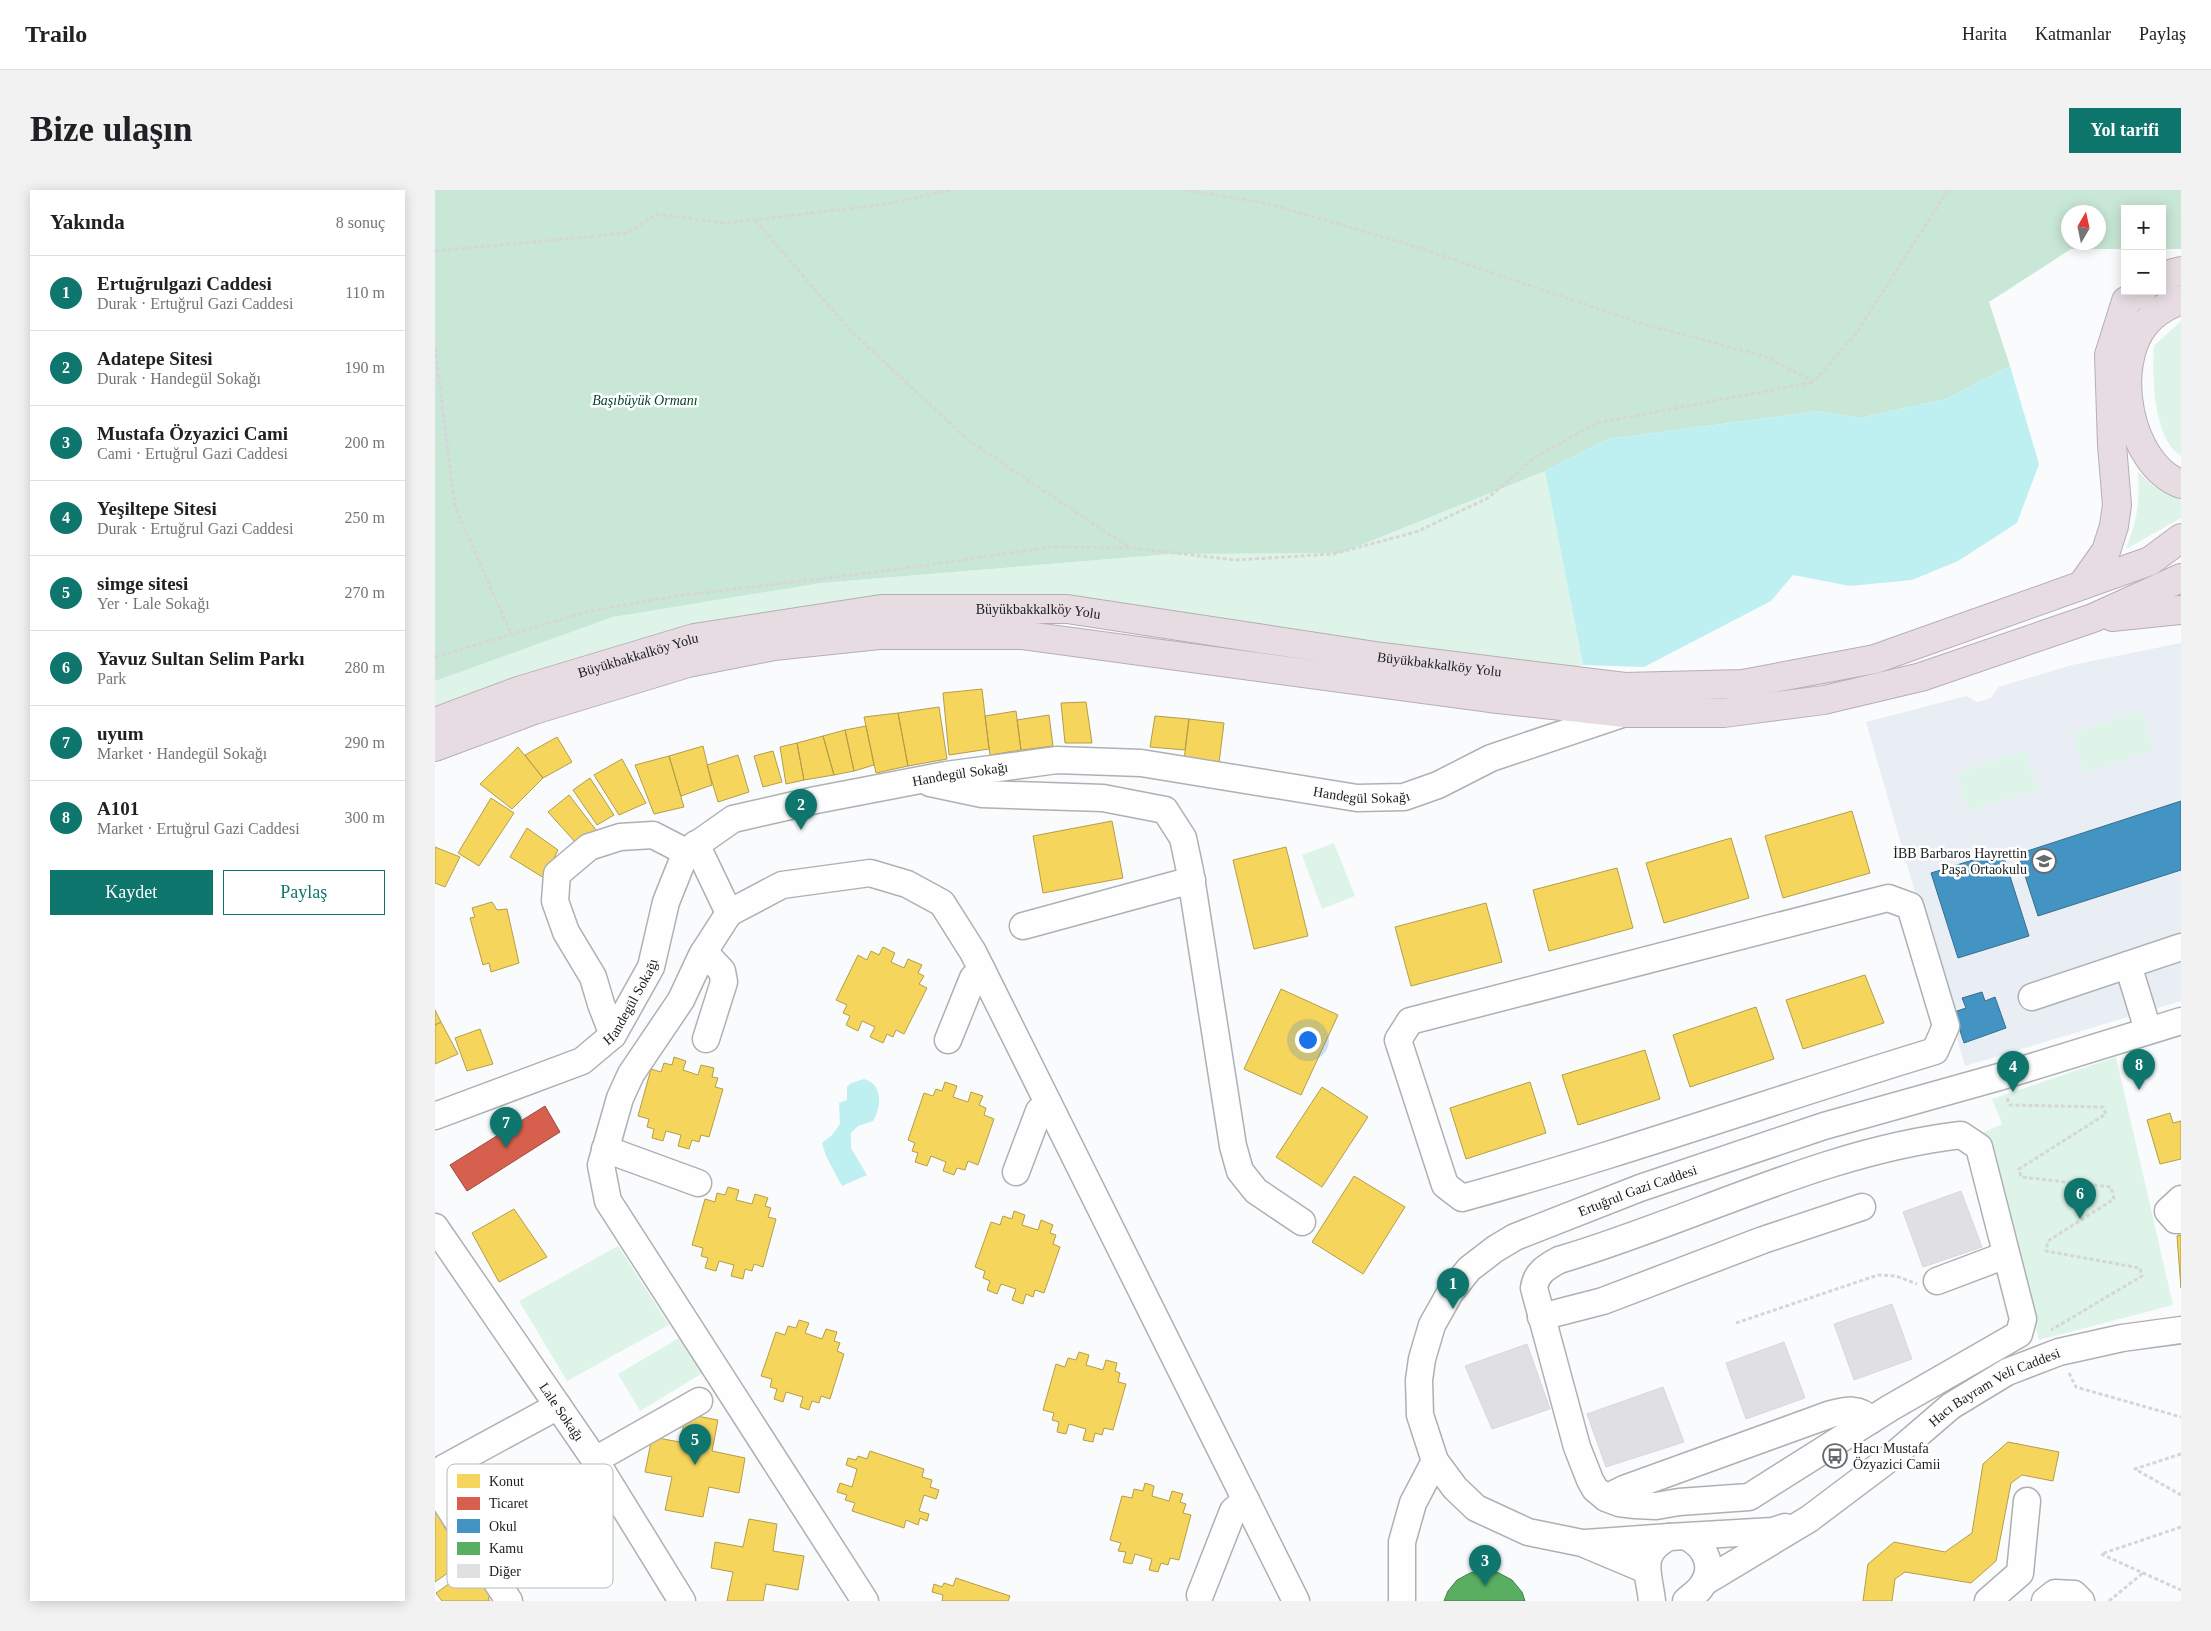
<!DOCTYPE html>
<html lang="tr">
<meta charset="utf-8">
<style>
:root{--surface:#fff;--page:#f2f2f2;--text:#202124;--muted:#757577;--line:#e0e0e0;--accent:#0f766e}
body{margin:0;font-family:Georgia,serif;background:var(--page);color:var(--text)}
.controls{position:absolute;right:15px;top:15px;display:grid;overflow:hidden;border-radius:0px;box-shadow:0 2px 12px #0003}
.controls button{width:45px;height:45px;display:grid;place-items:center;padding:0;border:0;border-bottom:1px solid var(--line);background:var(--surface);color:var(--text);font:25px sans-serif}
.compass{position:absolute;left:1626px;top:15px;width:45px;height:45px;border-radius:50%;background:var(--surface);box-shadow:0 2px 12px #0003;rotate:9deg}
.you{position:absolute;left:872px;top:849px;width:18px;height:18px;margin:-12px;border:4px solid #fff;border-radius:50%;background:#1a73e8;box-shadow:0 0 0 8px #1a73e833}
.badge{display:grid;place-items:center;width:32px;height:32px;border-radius:50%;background:var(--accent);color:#fff;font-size:16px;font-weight:700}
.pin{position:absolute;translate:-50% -41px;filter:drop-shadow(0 1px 2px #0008)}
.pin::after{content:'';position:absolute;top:26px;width:18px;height:15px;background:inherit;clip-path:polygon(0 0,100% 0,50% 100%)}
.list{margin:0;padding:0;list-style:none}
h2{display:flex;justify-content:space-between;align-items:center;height:65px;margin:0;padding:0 20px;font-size:21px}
h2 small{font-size:16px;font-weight:400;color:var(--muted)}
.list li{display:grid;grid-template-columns:32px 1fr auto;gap:15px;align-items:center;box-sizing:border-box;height:75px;padding:0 20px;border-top:1px solid var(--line)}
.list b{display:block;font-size:19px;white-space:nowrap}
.list p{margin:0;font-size:16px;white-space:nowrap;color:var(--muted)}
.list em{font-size:16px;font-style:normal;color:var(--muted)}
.actions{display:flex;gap:10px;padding:15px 20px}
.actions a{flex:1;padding:11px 0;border:1px solid var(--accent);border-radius:0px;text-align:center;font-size:18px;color:var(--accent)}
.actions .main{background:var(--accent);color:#fff}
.map{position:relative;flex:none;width:1746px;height:1411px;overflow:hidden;border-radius:0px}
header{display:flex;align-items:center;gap:30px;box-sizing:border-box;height:70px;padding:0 25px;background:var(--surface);border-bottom:1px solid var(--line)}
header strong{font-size:24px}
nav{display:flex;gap:28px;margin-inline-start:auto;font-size:18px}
.intro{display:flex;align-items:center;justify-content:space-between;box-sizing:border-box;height:120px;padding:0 30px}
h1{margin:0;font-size:35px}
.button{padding:12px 22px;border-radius:0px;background:var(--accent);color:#fff;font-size:18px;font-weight:700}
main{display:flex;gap:30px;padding:0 30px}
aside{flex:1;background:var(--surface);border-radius:0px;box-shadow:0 2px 12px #0003}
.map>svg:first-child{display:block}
.built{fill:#e9eef4}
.green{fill:#def4e8}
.forest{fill:#c9e7d6;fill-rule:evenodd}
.water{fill:#bef0f2}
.homes{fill:#f6d55c;stroke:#b49e49}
.shops{fill:#d6604d;stroke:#9d4c3f}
.schools{fill:#4393c3;stroke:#366f92}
.public{fill:#5aae61;stroke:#46824d}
.building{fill:#e0e0e3;stroke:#d9d9dc}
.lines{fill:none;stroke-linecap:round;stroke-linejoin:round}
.minor-casing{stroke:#aeb0b3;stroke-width:29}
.highway-casing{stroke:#b7aeb4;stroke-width:30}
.path{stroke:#d6d6d7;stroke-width:3;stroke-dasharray:4 2.5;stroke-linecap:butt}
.minor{stroke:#fefeff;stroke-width:26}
.highway{stroke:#e6dce2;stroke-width:28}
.labels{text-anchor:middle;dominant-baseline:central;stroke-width:5;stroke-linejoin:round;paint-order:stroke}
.park-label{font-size:14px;font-style:italic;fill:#034629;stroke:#fff}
.street-label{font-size:14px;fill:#191c1e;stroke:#fff}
.poi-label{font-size:14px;fill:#191c1e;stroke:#fff;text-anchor:end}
.key{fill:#fff;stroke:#babbbc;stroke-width:1}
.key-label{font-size:14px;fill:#191c1e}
</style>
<header>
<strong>Trailo</strong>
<nav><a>Harita</a><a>Katmanlar</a><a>Paylaş</a></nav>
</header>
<div class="intro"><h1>Bize ulaşın</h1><a class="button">Yol tarifi</a></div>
<main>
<aside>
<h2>Yakında<small>8 sonuç</small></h2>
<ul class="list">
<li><span class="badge">1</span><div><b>Ertuğrulgazi Caddesi</b><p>Durak · Ertuğrul Gazi Caddesi</p></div><em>110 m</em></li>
<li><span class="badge">2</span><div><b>Adatepe Sitesi</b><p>Durak · Handegül Sokağı</p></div><em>190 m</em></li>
<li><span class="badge">3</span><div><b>Mustafa Özyazici Cami</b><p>Cami · Ertuğrul Gazi Caddesi</p></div><em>200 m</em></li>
<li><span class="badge">4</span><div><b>Yeşiltepe Sitesi</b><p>Durak · Ertuğrul Gazi Caddesi</p></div><em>250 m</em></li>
<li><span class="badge">5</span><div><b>simge sitesi</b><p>Yer · Lale Sokağı</p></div><em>270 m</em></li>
<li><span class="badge">6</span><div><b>Yavuz Sultan Selim Parkı</b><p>Park</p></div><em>280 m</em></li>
<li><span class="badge">7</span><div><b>uyum</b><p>Market · Handegül Sokağı</p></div><em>290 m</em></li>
<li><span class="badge">8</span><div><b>A101</b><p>Market · Ertuğrul Gazi Caddesi</p></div><em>300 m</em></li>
</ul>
<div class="actions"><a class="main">Kaydet</a><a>Paylaş</a></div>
</aside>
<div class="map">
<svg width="1746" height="1411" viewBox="0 0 1746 1411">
<rect width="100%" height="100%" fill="#f9fbfd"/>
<!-- built -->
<path class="built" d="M1746,453v358l-216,65 -99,-344 100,-26 11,6 14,-4 7,-11 74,-22z"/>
<!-- green -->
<path class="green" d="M1746,131v135c-28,-17 -29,-80 -27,-110z
M1110,281l38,194 -15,6 -617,-68 -516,107v-29l178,-64 208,-34 350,-29 170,-1z
M1703,282l16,14 27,14v18l-55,31c11,-29 14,-45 12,-77z
M1706,521l13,39 -69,23 -13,-39z
M1590,560l13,39 -69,23 -13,-39z
M899,653l21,53 -33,13 -20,-54z
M1681,867l57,248 -134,35 -56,-207 19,-9 -10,-25z
M183,1056l51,79 -102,56 -48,-80z
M249,1145l22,36 -66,40 -22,-37z"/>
<!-- forest -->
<path class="forest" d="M0,0h1746v59h-19v-40h-37v40h-54l-82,53 21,64 -64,33 -87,19 -40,-7 -211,28 -63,32 -204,82 -170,1 -350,29 -208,34 -178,64zM1634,22h30v30h-30z"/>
<!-- water -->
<path class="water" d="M1575,176l29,98 -22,59 -59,38 -46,19 -62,6 -57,-11 -22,26 -127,66 -61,-2 -38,-194 63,-32 211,-28 40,7 87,-19z
M429,889c20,6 17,28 9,42l-15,5 -7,7v15l16,27 -25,11 -16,-30 -4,-13 10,-8 8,-11 -1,-21 8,-3v-13l4,-4z"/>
<!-- homes -->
<path class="homes" d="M547,499l7,60 -40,6 -6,-62z
M651,512l6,41h-27l-4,-40z
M504,517l8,52 -39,7 -10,-53z
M581,521l5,39 -31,5 -5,-39z
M463,523l10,53 -32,7 -12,-56z
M614,525l4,31 -32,4 -4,-30z
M720,526l34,3 -4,31 -35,-3z
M754,529l35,4 -5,40 -35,-3z
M431,536l8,39 -20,6 -9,-41z
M410,540l9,41 -20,4 -11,-39z
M388,546l11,39 -30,5 -7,-37z
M122,547l15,25 -29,16 -18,-23z
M362,553l7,37 -18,4 -6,-37z
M268,556l9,39 -31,11 -12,-40z
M83,557l25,31 -31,31 -32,-25z
M338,561l9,31 -19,5 -9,-31z
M303,565l11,37 -31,10 -11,-37z
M234,566l15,51 -30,7 -19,-49z
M187,569l24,44 -27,12 -25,-40z
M155,588l24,37 -17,10 -24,-35z
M134,605l27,35 -19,14 -29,-32z
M56,608l23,15 -35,53 -21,-13z
M1417,621l18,62 -87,25 -18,-62z
M677,631l11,57 -80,15 -10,-57z
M92,638l31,22 -14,28 -34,-21z
M1296,648l18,60 -85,25 -18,-60z
M0,657l25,10 -15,30 -10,-4z
M851,657l22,89 -54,13 -21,-89z
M1182,678l16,60 -84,23 -16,-61z
M57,712l5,8 10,-1 12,54 -28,9 -2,-9 -6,2 -13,-47 5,-1 -3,-9z
M1051,713l16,59 -91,24 -16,-59z
M448,757l12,6 -4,9 13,6 4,-9 14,6 -4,8 6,3 -5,8 8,4 -23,46 -8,-4 -3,7 -6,-3 -4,9 -13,-6 5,-10 -13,-6 -4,10 -12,-6 4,-9 -7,-3 4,-8 -11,-5 22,-45 9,5 4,-9 8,4z
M1430,785l19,48 -81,26 -17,-49z
M846,799l57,26 -37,80 -57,-26z
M1321,817l18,52 -84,28 -17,-52z
M0,820l6,12 -6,3z
M6,832l17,32 -23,10v-39z
M45,839l13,35 -26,7 -12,-33z
M1210,860l15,49 -82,26 -16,-50z
M239,867l12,4 -3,9 15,5 3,-10 13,3 -2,9 6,1 -3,9 8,2 -14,48 -8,-2 -2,7 -7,-2 -3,9 -11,-3 3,-11 -15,-4 -3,10 -11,-3 2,-9 -7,-2 2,-8 -11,-3 13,-47 10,3 3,-9 8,2z
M510,892l12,4 -4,11 15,5 3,-10 12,4 -4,9 7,3 -2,7 10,4 -16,46 -10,-4 -3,9 -8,-2 -3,7 -11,-4 3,-9 -15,-6 -4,10 -12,-4 3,-9 -6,-2 3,-8 -7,-3 16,-47 9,3 3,-7 6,2z
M1095,892l16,51 -80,26 -16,-51z
M887,897l46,30 -46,70 -46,-30z
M1735,923l3,10 8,-2v38l-21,5 -13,-44z
M919,986l51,31 -42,67 -51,-32z
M293,997l11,3 -3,10 16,4 3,-10 13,4 -3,8 6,2 -3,9 8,2 -13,48 -9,-3 -2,7 -7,-2 -2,10 -12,-3 3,-11 -15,-4 -3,10 -11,-3 3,-10 -7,-2 2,-8 -11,-3 13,-46 10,3 2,-9 8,2z
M79,1019l33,48 -48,25 -27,-49z
M579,1021l11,4 -3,10 16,5 3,-10 12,5 -3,8 6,2 -3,9 7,3 -16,46 -9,-3 -2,7 -7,-3 -3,10 -11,-4 4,-11 -15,-5 -4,10 -10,-4 3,-9 -7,-3 2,-7 -10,-4 16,-45 9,3 3,-9 9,3z
M1746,1045v53l-4,-52z
M364,1130l10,3 -4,10 17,6 4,-10 11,3 -3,9 6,2 -3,8 7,3 -14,45 -9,-3 -2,7 -7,-2 -3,9 -9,-3 3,-10 -17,-5 -3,10 -9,-3 3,-10 -7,-2 2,-8 -11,-3 15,-44 9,3 3,-9 8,2z
M644,1162l10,3 -3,10 17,5 3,-10 11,3 -2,8 5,2 -2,9 8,2 -13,46 -9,-2 -2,7 -7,-2 -2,9 -10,-2 3,-11 -17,-5 -3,10 -9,-2 2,-10 -7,-2 2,-7 -11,-3 13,-46 9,3 3,-9 8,2z
M251,1224l32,6 -6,31 33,7 -6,35 -30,-6 -6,30 -38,-7 7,-33 -27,-5 7,-35 28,5z
M1573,1252l51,10 -6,29 -31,-6 -11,8 -15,78 -25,22 -66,-11 -10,7 -3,22h-29l5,-37 26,-22 51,10 27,-19 11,-69z
M435,1261l54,18 -2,8 10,3 -2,7 9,3 -3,9 -12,-4 -5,16 10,3 -2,7 -7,-3 -2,7 -12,-5 -2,8 -52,-17 3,-8 -10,-3 2,-5 -10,-3 3,-9 12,4 5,-18 -11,-4 2,-7 8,2 2,-4 9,3z
M710,1293l9,3 -2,10 17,5 3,-10 11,3 -3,8 6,2 -3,9 8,2 -12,45 -9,-2 -2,7 -7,-2 -3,9 -9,-2 3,-11 -17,-5 -3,10 -9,-2 3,-10 -8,-1 3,-8 -11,-3 12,-44 10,2 2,-9 9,2z
M0,1306l18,25 -9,6 4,5 8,-6 20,27 -41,29z
M314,1329l28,5 -4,27 31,5 -6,34 -32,-6 -3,17h-36l6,-29 -22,-4 4,-26 28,5z
M42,1374l20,28 -9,6 2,3h-48l-6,-8z
M521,1388l54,18 -2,5h-66l1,-6 -11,-3 2,-8 8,3 2,-4 9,3z"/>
<!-- shops -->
<path class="shops" d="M110,916l15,26 -93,59 -17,-26z"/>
<!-- schools -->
<path class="schools" d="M1746,611v69l-143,46 -20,-62z
M1567,661l27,85 -71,22 -27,-85z
M1547,802l3,9 10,-4 11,31 -42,15 -10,-31 12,-4 -4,-10z"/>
<!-- public -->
<path class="public" d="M1050,1380l14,3 13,7 10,12 3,9h-81l4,-10 9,-11 13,-7z"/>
<!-- building -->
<path class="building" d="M1526,1001l21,56 -59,20 -20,-55z
M1457,1114l20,55 -58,21 -20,-56z
M1349,1152l21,56 -59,21 -20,-56z
M1092,1154l23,65 -58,20 -27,-63z
M1228,1197l21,55 -78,25 -19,-53z"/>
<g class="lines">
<!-- minor casing -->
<g class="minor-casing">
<g id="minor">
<path d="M495,593l52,11 121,4 62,12 18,28 7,33 43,275 7,25 16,20 46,31"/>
<path d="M261,654l33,69"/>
<path d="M1453,708l22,8 36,120 -11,25c-158,48 -313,103 -473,147l-17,-13 -47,-145 12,-19z"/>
<path d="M588,736l169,-46"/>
<path d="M269,762l18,19 2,11 -18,57"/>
<path d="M1693,775l20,65"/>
<path d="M1597,807l149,-50"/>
<path d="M178,845l-12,-31 -8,-27 -27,-45 -11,-31 2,-27 32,-27 31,-10 33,-2 33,17"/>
<path d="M513,850l25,-62 9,-8"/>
<path id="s1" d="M0,926l147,-55 31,-26 38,-68 15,-65 20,-50 47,-33 83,-19 130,-25 111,-15 84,3 216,35 47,-1 34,-12 53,-27 134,-45"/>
<path d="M1526,945l18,12 44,172 -4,15 -129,74 -141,89 -70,5 -23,4 -21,-1 -16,-2 -13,-5 -11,-9 -5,-9 -13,-33 -43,-159c2,-15 12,-21 25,-28 133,-39 263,-109 402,-125z"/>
<path d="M170,959l93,34"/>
<path d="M581,982l23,-61 9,-8"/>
<path d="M1746,1009l-13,12 8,9h5"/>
<path id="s2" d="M0,1037l160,233 87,141"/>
<path d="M1502,1091l69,-26"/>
<path d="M1106,1127l62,-16 160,-61 99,-33"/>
<path d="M160,1270l104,-59"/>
<path d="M9,1278l114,-62"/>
<path d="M0,1296l74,115"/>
<path d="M1171,1308l18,-9 207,-75c16,-4 28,-7 40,6"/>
<path d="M1151,1353l83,-6"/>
<path id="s3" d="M1211,1380l-64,-27 -54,-11 -52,-24 -21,-20 -20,-27 -15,-46 -1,-35 3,-21 10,-34 18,-32 19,-24 26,-20 20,-12 125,-49 184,-62 175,-49 182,-56"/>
<path id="s4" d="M1271,1391l103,-62 85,-64 57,-49 56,-34 52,-20 63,-14 59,-8"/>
<path d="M765,1405l33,-84 13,-11"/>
<path d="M430,1411l-257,-400 -7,-36 19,-67 11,-24 50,-74 21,-45 27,-42 53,-28 88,-12 37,11 35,19 31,49 323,649"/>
<path d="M967,1411v-59l11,-39 22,-42"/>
<path d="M1217,1411c-3,-28 -15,-48 17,-64l104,-6 12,-4"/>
<path d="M1251,1411c5,-5 11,-8 15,-14 15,-19 5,-40 -14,-50"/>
<path d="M1553,1411l32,-28 7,-72"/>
<path d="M1610,1411l10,-8 19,1 7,7"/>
</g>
</g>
<!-- highway casing -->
<g class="highway-casing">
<g id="highway">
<path d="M1727,89l11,-6 8,-2"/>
<path d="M1746,110c-13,5 -26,12 -35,23 -36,42 -18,141 35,161"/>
<path d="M1647,395l24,-34 8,-25 3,-21 -5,-60 -3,-90 17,-54 16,-10"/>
<path d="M1677,427l69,-7"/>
<path id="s5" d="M0,532l83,-31 176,-53 187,-29h186l315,48 243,30 118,-3 132,-25 275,-98 31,-23"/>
<path d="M0,557l99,-37 154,-47 86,-17 105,-11h142l468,63 136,15h99l100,-13 97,-23 172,-59 88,-40"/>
</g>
</g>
<!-- path -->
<path class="path" d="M749,0l86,14 150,44 223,76 121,32 50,26 43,-50 91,-142
M320,30l94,109 119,111 162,108
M0,61l193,-18 28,-19 71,9 160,-19 63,-14
M0,158l20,159 57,129
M0,467l151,-45 91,-16 223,-27 150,-22 81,1 105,12 97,-6 83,-22 72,-34 47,-41 62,-34 217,-41
M1572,908l3,7 93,2 3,7 -87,55 2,8 90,10 3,12 -66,42 -2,10 94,17 2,8 -91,54
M1301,1133l142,-48 18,1 21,8
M1634,1183l7,14 105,30
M1746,1264l-46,15 46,26
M1746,1337l-80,27 80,36
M1674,1411l34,-28"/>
<!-- minor -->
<use href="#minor" class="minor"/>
<!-- highway -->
<use href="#highway" class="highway"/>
</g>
<!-- icons -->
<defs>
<g id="school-ring" transform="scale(1.25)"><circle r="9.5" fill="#fff" stroke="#676a6c" stroke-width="1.5"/><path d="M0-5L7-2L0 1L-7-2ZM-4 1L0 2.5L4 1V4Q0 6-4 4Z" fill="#676a6c"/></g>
<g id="bus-ring" transform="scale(1.25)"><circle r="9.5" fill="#fff" stroke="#676a6c" stroke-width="1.5"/><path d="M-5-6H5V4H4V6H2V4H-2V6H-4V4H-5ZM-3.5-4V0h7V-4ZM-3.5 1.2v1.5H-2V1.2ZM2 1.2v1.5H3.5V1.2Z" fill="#676a6c"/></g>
</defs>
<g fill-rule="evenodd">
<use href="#school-ring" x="1609" y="671"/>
<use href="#bus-ring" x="1400" y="1266"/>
</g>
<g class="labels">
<!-- park labels -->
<g class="park-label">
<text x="210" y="210">Başıbüyük Ormanı</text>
</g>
<!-- street labels -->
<g class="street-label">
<text stroke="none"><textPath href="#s5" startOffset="619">Büyükbakkalköy Yolu</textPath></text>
<text stroke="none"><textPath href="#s5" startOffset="214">Büyükbakkalköy Yolu</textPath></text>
<text stroke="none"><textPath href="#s5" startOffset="1024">Büyükbakkalköy Yolu</textPath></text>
<text stroke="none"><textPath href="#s1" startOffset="685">Handegül Sokağı</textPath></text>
<text stroke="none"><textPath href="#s1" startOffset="1090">Handegül Sokağı</textPath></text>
<text stroke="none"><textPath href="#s1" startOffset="235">Handegül Sokağı</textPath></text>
<text stroke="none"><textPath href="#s3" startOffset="639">Ertuğrul Gazi Caddesi</textPath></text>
<text stroke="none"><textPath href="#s4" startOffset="349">Hacı Bayram Veli Caddesi</textPath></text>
<text stroke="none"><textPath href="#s2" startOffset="224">Lale Sokağı</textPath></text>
</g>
<!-- poi labels -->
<g class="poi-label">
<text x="1592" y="663">İBB Barbaros Hayrettin<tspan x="1592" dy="16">Paşa Ortaokulu</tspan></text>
<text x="1418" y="1258" text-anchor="start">Hacı Mustafa<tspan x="1418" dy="16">Özyazici Camii</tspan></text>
</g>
</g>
<!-- legend -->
<rect x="12" y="1274" width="166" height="124" rx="8" class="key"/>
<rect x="22" y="1284" width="23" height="14" fill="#f6d55c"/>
<rect x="22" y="1307" width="23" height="13" fill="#d6604d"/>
<rect x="22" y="1329" width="23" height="14" fill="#4393c3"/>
<rect x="22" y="1352" width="23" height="13" fill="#5aae61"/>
<rect x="22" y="1374" width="23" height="14" fill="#e0e0e3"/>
<g class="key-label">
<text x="54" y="1296">Konut</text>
<text x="54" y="1318">Ticaret</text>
<text x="54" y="1341">Okul</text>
<text x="54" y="1363">Kamu</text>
<text x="54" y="1386">Diğer</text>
</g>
</svg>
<div class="controls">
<button>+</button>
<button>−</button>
</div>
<svg class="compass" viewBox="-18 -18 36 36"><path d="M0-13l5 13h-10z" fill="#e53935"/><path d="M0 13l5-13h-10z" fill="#757577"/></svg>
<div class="you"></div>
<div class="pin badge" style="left:1018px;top:1119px">1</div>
<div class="pin badge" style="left:366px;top:640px">2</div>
<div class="pin badge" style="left:1050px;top:1396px">3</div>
<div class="pin badge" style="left:1578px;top:902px">4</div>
<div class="pin badge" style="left:260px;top:1275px">5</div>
<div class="pin badge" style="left:1645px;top:1029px">6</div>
<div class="pin badge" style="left:71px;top:958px">7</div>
<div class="pin badge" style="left:1704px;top:900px">8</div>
</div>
</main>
